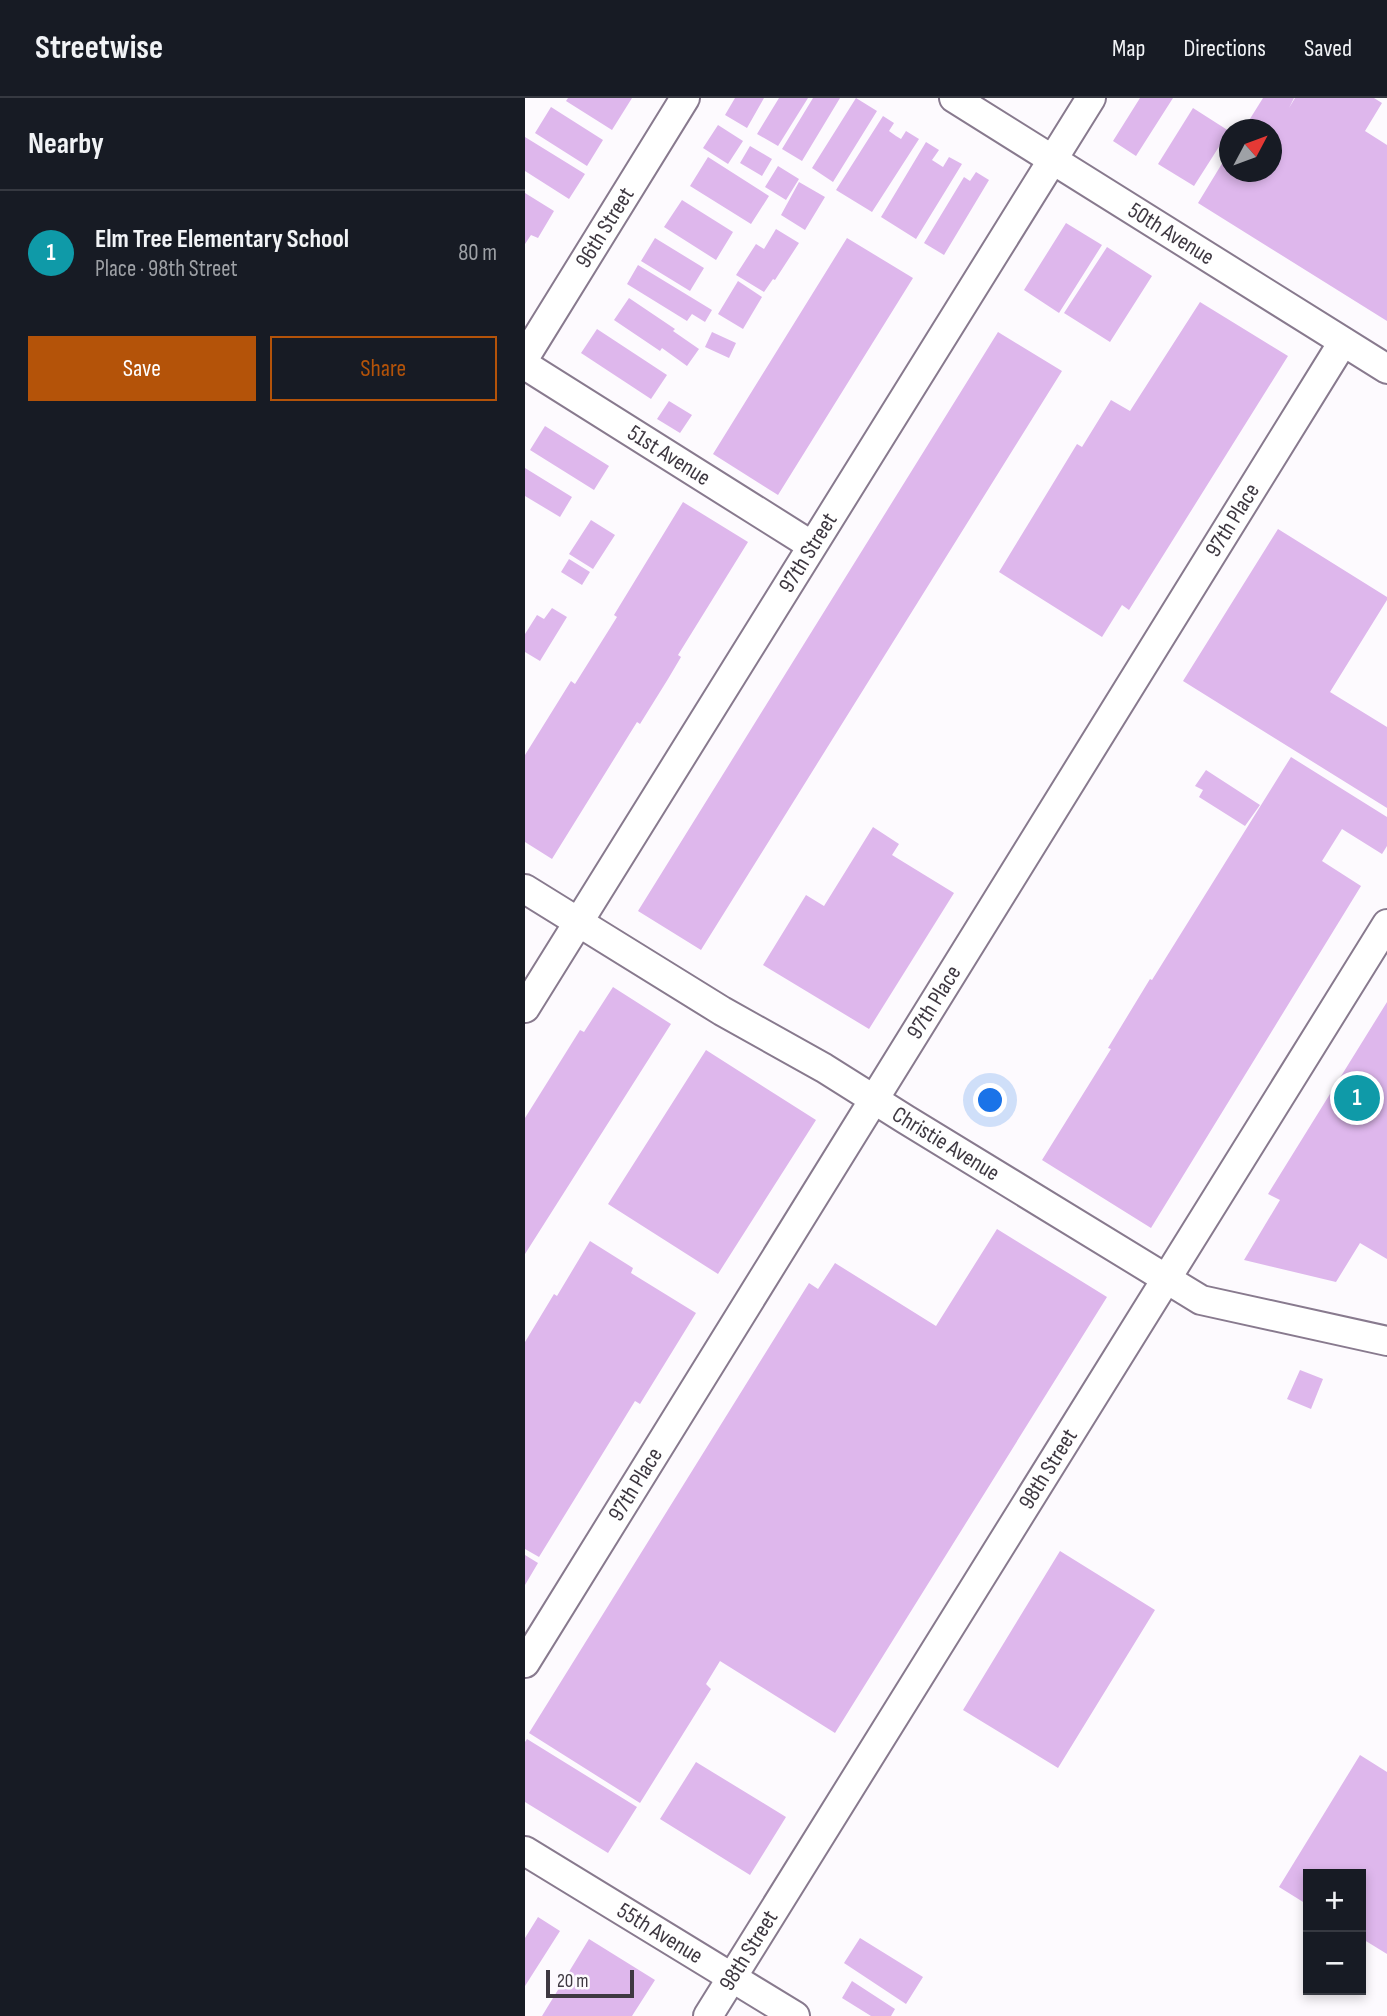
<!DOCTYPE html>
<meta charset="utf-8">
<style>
:root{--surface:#171b24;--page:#20242c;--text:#f1f3f6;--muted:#9ea1a6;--line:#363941;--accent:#b45309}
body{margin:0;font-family:"Sofia Sans Condensed",sans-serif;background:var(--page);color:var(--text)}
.controls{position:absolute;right:21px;bottom:21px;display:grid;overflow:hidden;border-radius:0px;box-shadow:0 4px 10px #0003}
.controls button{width:63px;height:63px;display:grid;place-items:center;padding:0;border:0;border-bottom:2px solid var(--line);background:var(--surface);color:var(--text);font:35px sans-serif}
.compass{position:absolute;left:694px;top:21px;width:63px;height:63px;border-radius:50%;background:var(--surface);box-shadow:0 4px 10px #0003;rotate:49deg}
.scale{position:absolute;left:21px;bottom:18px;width:88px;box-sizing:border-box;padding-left:7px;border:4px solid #3e3841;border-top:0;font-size:19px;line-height:24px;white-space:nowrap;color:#3e3841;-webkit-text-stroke:5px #fdfafe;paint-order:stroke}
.you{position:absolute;left:466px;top:1003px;width:24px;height:24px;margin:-18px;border:5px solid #fff;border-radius:50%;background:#1a73e8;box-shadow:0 0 0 10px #1a73e833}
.badge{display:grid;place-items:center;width:46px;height:46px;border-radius:50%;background:var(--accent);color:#fff;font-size:23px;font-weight:700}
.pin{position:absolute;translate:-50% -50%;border:4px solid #fff;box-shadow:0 2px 7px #0006}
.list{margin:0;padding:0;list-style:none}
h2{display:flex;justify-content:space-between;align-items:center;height:91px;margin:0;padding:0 28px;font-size:30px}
h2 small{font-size:23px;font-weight:400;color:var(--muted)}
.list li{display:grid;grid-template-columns:46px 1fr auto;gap:21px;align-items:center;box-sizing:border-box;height:126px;padding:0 28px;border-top:2px solid var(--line)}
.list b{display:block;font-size:26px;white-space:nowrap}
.list p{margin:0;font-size:23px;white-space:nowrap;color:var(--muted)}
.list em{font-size:23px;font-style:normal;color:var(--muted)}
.actions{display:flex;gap:14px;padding:21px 28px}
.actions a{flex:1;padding:16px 0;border:2px solid var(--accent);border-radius:0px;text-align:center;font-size:24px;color:var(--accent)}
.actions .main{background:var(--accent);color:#fff}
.map{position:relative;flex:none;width:862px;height:1918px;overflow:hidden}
header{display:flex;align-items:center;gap:42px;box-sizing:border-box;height:98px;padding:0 35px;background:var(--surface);border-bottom:2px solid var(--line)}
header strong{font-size:33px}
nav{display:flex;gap:38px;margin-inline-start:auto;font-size:24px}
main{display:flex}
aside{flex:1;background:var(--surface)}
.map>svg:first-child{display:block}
.building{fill:#deb7ec}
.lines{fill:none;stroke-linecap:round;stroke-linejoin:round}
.street-casing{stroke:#887a8e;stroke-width:32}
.street{stroke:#fff;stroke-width:28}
.labels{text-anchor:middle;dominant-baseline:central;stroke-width:5;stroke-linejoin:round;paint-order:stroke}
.street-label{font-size:23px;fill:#3e3841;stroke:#fdfafe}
</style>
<header>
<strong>Streetwise</strong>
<nav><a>Map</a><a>Directions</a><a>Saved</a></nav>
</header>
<main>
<aside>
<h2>Nearby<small></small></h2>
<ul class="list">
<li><span class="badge" style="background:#0f9aa8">1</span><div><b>Elm Tree Elementary School</b><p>Place · 98th Street</p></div><em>80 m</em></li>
</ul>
<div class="actions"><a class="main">Save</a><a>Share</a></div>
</aside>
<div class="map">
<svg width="862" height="1918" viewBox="0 0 862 1918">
<rect width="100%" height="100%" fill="#fdfafe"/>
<!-- building -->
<path class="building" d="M43,0h64l-20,32 -46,-29z
M210,0h29l-17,30 -22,-13z
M254,0h29l-30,48 -21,-12z
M288,0h27l-38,63 -20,-12z
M331,0l21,13 -44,71 -21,-14z
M615,0h33l-37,58 -23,-15z
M738,0h31l-5,10 6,-10h79l8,5 -17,28 22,14v176l-189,-118 31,-51v20h42v-42h-28z
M26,9l52,33 -16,26 -52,-33z
M668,10l36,23 -35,55 -36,-22z
M358,18l11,7 -5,8 7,5 5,3 5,-8 13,8 -47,73 -36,-22z
M193,27l25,16 -15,23 -25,-16z
M0,39l60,37 -16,25 -44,-28z
M401,44l13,8 -7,10 11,7 6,-10 13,7 -46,75 -35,-22z
M225,48l22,13 -10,17 -22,-13z
M183,59l61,39 -18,28 -61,-38z
M253,68l21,13 -13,21 -21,-13z
M451,74l13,8 -45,75 -20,-12 40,-66 6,4z
M274,84l26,15 -20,33 -24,-15z
M0,95l29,18 -16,27 -7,-3 -6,9z
M157,102l51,32 -17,28 -52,-33z
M541,125l36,22 -43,68 -35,-23z
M251,131l23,14 -24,37 -2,-1 -9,13 -28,-17 20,-31 8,5z
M130,140l49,30 -14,23 -49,-30z
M322,140l66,40 -135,217 -65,-41z
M582,149l45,29 -42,66 -46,-29z
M113,167l74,45 -7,12 -13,-8 -5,7 -60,-37z
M213,183l24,16 -19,32 -25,-15z
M104,200l46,31 -2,2 26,18 -12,17 -25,-18 -2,3 -46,-31z
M675,204l88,54 -159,254 -7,-5 -20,32 -103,-65 78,-128 5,3 29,-47 19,11z
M72,231l70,46 -16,24 -70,-46z
M187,234l24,11 -7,15 -24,-11z
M473,234l64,39 -361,579 -63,-39z
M144,303l23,14 -12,18 -23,-14z
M20,328l64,40 -15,24 -64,-40z
M0,370l47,29 -12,20 -35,-21z
M158,404l65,40 -70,113 3,2 -13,22 -28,45 -3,-2 -85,137 -27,-17v-87l46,-74 4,3 42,-67 -3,-2z
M66,422l24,15 -22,34 -24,-15z
M753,431l109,68v3l-57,92 57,35v81l-204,-127z
M44,461l21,13 -8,13 -21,-13z
M27,510l15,9 -27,44 -15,-9v-18l12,-19 7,4z
M766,659l96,60v29l-5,8 -40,-25 -20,32 39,25 -210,342 -109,-68 69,-111 -3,-1 42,-69 2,1z
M681,672l54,35 -15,21 -46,-29 4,-7 -8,-4z
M348,729l26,17 -7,11 62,38 -85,136 -106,-64 43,-70 18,11z
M88,889l58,37 -146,230v-136l55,-88 4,2z
M862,904v257l-27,-16 -24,39 -92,-22 36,-60 -12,-6z
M181,952l110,70 -98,154 -110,-70z
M472,1131l110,68 -272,436 -115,-72 -14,23 5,5 -71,114 -111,-70 280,-450 9,6 17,-26 101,63z
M65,1143l43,27 -2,5 65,40 -56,91 -5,-3 -96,156 -14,-8v-207l29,-48 3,2z
M775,1272l23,9 -12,30 -24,-10z
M535,1453l95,59 -97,158 -95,-58z
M0,1457l13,8 -13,22z
M2,1641l110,68 -29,46 -83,-51v-60z
M835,1657l27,17v182l-26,-16v-64h-53v31l-29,-18z
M171,1664l90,55 -36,58 -90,-56z
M13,1819l22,14 -35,55v-48z
M335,1840l63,39 -17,27 -62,-41z
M64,1841l66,41 -23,36h-90z
M327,1883l43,28 -4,7h-20l-29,-18z"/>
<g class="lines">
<!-- street casing -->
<g class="street-casing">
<g id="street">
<path id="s1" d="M429,0l433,271"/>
<path id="s2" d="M0,259l160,-259"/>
<path id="s3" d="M0,267l286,180"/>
<path id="s4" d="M0,791l197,122 102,57 81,51 296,181 186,41"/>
<path id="s5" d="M0,910l566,-910"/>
<path id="s6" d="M0,1565l818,-1321"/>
<path id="s7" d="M0,1753l270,165"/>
<path id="s8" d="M183,1918l679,-1092"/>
</g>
</g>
<!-- street -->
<use href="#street" class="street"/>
</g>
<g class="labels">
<!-- street labels -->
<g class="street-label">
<text stroke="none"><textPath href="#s2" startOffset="152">96th Street</textPath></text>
<text stroke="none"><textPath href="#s1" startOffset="256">50th Avenue</textPath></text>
<text stroke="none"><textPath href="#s3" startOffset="170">51st Avenue</textPath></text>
<text stroke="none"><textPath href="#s6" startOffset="1344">97th Place</textPath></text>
<text stroke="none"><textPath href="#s5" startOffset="536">97th Street</textPath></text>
<text stroke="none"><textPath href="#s6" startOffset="777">97th Place</textPath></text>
<text stroke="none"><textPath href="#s4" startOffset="492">Christie Avenue</textPath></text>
<text stroke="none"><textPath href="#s8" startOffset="644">98th Street</textPath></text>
<text stroke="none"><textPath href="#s6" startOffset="210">97th Place</textPath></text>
<text stroke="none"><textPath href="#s7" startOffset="158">55th Avenue</textPath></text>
<text stroke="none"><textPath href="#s8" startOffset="77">98th Street</textPath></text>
</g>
</g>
</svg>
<div class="controls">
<button>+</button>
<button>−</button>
</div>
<svg class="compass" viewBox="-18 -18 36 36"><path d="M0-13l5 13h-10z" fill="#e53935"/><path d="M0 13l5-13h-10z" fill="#9ea1a6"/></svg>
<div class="scale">20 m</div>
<div class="you"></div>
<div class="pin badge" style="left:832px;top:1000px;background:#0f9aa8">1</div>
</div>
</main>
